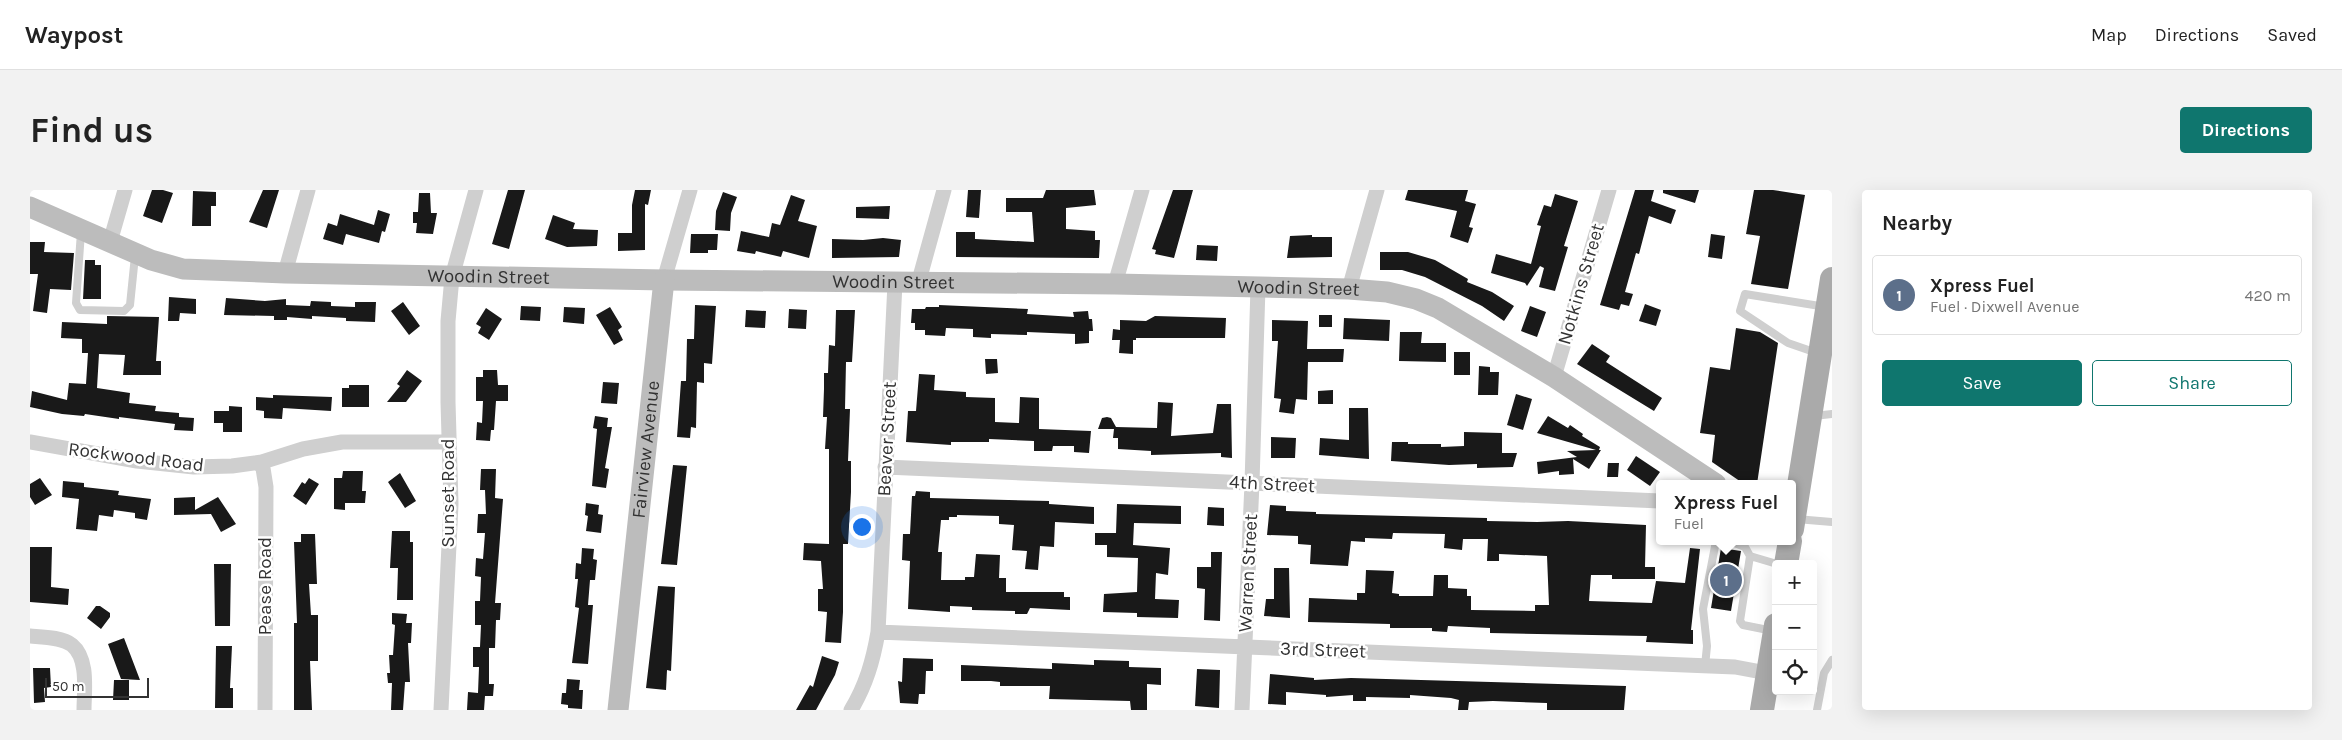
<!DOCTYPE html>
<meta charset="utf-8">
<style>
:root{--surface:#fff;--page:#f2f2f2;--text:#222;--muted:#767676;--line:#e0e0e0;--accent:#0f766e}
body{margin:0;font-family:Karla,sans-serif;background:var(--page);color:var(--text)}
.controls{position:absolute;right:15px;bottom:15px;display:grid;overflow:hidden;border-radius:5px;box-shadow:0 5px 20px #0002}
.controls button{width:45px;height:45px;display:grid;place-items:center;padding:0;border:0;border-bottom:1px solid var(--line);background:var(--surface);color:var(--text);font:25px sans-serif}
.scale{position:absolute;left:15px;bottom:12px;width:104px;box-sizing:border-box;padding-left:5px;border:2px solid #323232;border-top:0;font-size:14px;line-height:18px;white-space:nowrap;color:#323232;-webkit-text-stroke:4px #fff;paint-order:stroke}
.you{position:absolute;left:831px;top:336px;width:18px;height:18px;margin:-12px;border:4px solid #fff;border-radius:50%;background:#1a73e8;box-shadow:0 0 0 8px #1a73e833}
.badge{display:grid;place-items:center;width:32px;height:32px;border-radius:50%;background:var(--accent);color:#fff;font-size:16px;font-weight:700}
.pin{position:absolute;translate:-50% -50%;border:2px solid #fff;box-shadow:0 1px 5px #0006}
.popup{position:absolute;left:1626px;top:290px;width:140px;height:65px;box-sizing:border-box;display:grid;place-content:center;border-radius:5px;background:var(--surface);filter:drop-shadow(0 1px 4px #0005);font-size:16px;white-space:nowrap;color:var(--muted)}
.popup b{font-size:19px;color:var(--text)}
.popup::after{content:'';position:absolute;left:50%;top:100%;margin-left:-10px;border:10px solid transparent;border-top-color:var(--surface)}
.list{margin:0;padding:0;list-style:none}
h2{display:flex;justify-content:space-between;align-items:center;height:65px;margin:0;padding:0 20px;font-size:21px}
h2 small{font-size:16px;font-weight:400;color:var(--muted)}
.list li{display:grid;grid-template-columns:32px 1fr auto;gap:15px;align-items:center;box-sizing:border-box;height:80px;margin:0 10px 10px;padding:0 10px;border:1px solid var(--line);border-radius:5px}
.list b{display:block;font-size:19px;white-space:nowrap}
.list p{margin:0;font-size:16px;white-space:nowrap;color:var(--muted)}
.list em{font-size:16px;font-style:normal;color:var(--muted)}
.actions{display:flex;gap:10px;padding:15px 20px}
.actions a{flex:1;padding:11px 0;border:1px solid var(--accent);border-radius:5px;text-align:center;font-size:18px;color:var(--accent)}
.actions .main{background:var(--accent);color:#fff}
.icon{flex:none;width:28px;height:28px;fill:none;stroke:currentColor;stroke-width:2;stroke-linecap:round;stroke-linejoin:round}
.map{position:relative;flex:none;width:1802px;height:520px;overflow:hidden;border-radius:5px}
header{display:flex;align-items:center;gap:30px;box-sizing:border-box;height:70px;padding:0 25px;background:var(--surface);border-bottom:1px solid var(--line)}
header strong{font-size:24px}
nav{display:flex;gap:28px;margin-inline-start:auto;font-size:18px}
.intro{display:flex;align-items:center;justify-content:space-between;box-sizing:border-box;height:120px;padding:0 30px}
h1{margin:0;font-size:35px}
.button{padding:12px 22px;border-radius:5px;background:var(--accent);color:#fff;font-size:18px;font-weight:700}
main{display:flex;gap:30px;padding:0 30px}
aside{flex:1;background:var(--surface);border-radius:5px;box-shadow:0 5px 20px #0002}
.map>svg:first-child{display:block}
.building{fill:#191919}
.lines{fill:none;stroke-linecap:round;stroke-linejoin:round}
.lane{stroke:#cfcfcf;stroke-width:8}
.street{stroke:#cfcfcf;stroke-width:15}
.secondary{stroke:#bcbcbc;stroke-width:21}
.primary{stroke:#aaa;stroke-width:24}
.labels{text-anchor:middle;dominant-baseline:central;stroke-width:5;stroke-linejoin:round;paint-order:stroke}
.street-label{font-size:19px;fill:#323232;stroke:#fff}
</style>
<header>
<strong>Waypost</strong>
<nav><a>Map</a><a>Directions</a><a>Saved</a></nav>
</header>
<div class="intro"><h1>Find us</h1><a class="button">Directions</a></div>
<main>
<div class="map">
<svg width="1802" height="520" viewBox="0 0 1802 520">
<rect width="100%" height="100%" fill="#fff"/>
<!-- building -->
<path class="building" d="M122,0h11l10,3 -11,30 -19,-7z
M233,0h16l-12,38 -18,-6z
M478,0h17l-16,59 -17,-5z
M605,0h16l-3,15 -3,-1v46l-27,1v-18h14v-28z
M938,0h13l-2,28 -13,-1z
M1016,0h48l2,15 -30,3v21l29,2v9h5l-1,18 -143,-1v-25h19v7l59,3 -2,-30h-26v-14h37z
M1143,0h20l-19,68 -19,-4 1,-4 -4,-1z
M1378,0h60l-3,11 11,3 -7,23 4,1 -5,15 -18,-6 7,-26 -52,-11z
M1605,0h19l-3,11 25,9 -5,14 -22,-8 -10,38 -3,-1 -11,39 8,2 -4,12 -8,-2 -2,6 -19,-5z
M1633,0h36l-4,13 -32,-10z
M1724,0h19l32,5 -17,94 -37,-5 9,-48 -14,-2z
M163,1l23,1v14h-5v20h-19z
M693,2l14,5 -6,16 -1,18 -15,-1 1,-19z
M389,3h11l1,20h6l-4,21 -17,-1 1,-10h-4v-11h5z
M1525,4l23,7 -14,45 4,1 -13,44 -16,-4 5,-19 -4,-2 -13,20 -2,-3 -34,-10 5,-19 35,10 10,-38 -4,-1 7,-20 7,2z
M761,5l14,5 -7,21 19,5 -8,32 -26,-7 -2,6 -25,-6 -1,3 -18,-3 4,-20 28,6 3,-14 8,2z
M860,16l-1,13 -33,-1v-11z
M348,20l12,4 -5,18 -3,-1 -3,12 -33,-9 -3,11 -20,-6 5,-16 9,3 3,-12 34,11z
M523,25l22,8 -2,6 25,1 -1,16 -30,1 -22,-8z
M661,44h27l-1,16h-9v3h-18z
M1681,44l14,2 -3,23 -14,-2z
M1282,45v2h20v20l-45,1 3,-22z
M853,48l18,2 -2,17 -67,1v-19l31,1z
M0,52h15l-1,10 30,1 -3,37 -21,-1 -3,24 -14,-2 5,-37h-8z
M1167,55l21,1 -1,15 -21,-1z
M1350,62h28l27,8 33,19 -1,3 25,10 22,14 -10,15 -22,-15 -57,-29 -23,-7h-22z
M55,70h10v5h6v34h-18z
M139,107l27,2v15l-16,-1 -1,8h-11z
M196,108l39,3 21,-2v6l24,1 1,-5 20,1v4l24,1v-5h21l-1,20 -29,-1v-3l-34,-2v3l-25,-2v3h-13v-4l-50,-1z
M373,112l17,24 -11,9 -18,-24z
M1615,114l16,6 -5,16 -17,-5z
M665,115l21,1 -4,58 -8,-1v20l-7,-1 -1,46 -5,-1 -1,11 -13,-1 4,-56h5l1,-42h7z
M909,115l89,4 -1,5 47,3 -1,-5 15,-1 1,8h3l1,12h-4v12l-14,1v-10l-48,-2v3l-36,-1v4l-18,-1v-8l-27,-1 -1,8 -20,-1v-5h-10v-7h-4l1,-14h13l1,-2h13z
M491,116l20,1 -1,14 -20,-1z
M1500,116l16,6 -9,25 -16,-6z
M534,117l21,1 -1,16 -21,-2z
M580,117l12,20 -4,3 5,10 -9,5 -18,-30z
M456,118l16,11 -13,21 -11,-7 3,-6 -5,-3z
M759,119l18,1 -1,19 -18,-1z
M716,120l20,1 -1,17 -20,-1z
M806,120h19l-3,52h-6l-1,47h5l-2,52h3v31l-3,52h-5v68l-2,31 -16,-1 2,-30 -9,-1v-22h5l-2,-28 -18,-1 1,-17 25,1v-95h-4l2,-32h-4l1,-28v-16h4l1,-28 6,1z
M1289,125h13v12h-13z
M77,126l52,1 -3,44h5v14h-38l2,-20 -26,-1 -2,34 33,5 -1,10 27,3 -1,5 24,2v4l15,1 -1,13 -19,-1 1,-6 -56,-7v2l-34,-5 -1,2 -22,-2 -32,-7 2,-16 35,9 2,-17 17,1 2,-31h-6v-14l-21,-1 1,-16 45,2z
M1125,126l71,2 -1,20h-89v2h-3v14l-14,-1 1,-13h-8l1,-11 7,1v-10l26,1z
M1314,128l46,2 -1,21 -46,-2z
M1242,130l36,1 -1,28h37l-1,13h-35l-1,38 -11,-1 -2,15 -15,-2 2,-13 -7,-1 4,-57h-6z
M1706,138l24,4 18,11 -21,141h-13l-32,-22 3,-27 -15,-2 10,-66 20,3z
M1370,142h22l-1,11h25v19l-47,-1z
M1562,154l18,12 -4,6 56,36 -8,13 -77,-47z
M1424,162h16v23h-16z
M955,169h12l1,14 -12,1z
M1449,176l11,1v5h9l-1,23h-20z
M377,180l15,11 -16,21h-19l13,-16 -3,-2z
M453,180h14l1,15h10v16h-12l-2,29h-3l-1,11 -14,-1 1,-18 5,1 1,-22h-7v-24h7z
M889,184l16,1 -1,15 32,2v5l29,1v24l24,1 1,-26 19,1v31l52,2 -2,22 -15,-1v-6h-21l-1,5h-18v-10l-45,-2v3h-38v3l-45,-3 2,-31h8z
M573,192l16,1 -2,21 -16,-1z
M319,195h20v22h-27v-19h7z
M1303,200v14h-15v-13z
M1486,204l16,5 -9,31 -16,-5z
M243,205l59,2 -1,14 -48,-3 -1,11 -18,-1v-7l-8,-1v-13l17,1z
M1128,212l15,1 -2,33 42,-3 4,-29h14l1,54 -11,-1v-4l-70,2v-4l-33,-2v-11h-5l1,-9h-16l4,-11 5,-1 4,1 5,9 41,1z
M199,216l13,1v25h-19v-9h-9v-12h15z
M1319,218h19l1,51 -50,-4 1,-17 29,2z
M565,226l13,2 -1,9h5l-7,41 4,1 -3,19 -14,-2 5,-57 -4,-1z
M1518,226l20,12 2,-3 13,9 -1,2 18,11 -1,3h2l-12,19 -16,-10 1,15 -15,1v-4l-21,3 -1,-12 40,-5 -10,-6 29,-1 -59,-17z
M1434,242l38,1v20h15l-4,14 -36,1v-4l-28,1 -58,-4 1,-19h16v2h33v3l23,-1z
M1241,247l25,1 -1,20h-24z
M1606,266l24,16 -10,14 -23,-16z
M1578,273h11l-1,14h-11z
M643,275l14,1 -10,99 -16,-1z
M451,279h15l-1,29 8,1 -8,104h6l-1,17h-4l-1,28h-6v36h5l-1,12h-8l-1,14h-17l1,-18 10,1 1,-26h-6v-20h7l1,-22h-6v-24h5l1,-24 -6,-1 1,-18 7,1 2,-26h-8l1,-19h8l-1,-24h-5z
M313,281h20l-1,20h4l-1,12h-20v7l-11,-1v-31h8z
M370,283l16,28 -11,7 -17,-26z
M10,288l12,17 -17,10 -5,-8v-13z
M279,288l10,6 -13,21 -13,-9 9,-14 3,2z
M33,291l21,2v4l35,4 -1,4 33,4 -4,21 -12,-2v-5l-21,-3 -1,7 -14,-2 -2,16 -21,-2 3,-30 -17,-2z
M886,301l14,1v6l119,3v3l45,3v17l-39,-2 -1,25 -14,-1 -2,24 -13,-1 2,-18 -15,-1 2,-25 -15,-1v-8l-42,-1v2h-8v3h-8l-3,32h4l-1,28h24v-3h9l2,-23 24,1 -1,23h7v14h58v5h6v13l-40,-2 -3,6h-12v-3l-43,-1v-3l-22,-1v6l-42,-3 2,-48 -8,-1 1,-26h7l2,-38h3z
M165,307v13l23,-13 18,27 -15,8 -10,-18 -37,1v-17z
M556,313l13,2 -1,9 5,1 -2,18 -15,-2 2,-15 -3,-1z
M1087,314l64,2v18l-47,-1 -1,22 37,3 -2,27 -12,-2 -1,26 24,1 -1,18 -41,-1v-4l-34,-1 1,-18 33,-2 1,-34 -31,-1v-12h-12v-12h21z
M1240,315l16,1v5l30,1v2l171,4v3l50,1 31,-1 78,4 -1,42h10v12h-43v-4h-21l-2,26 63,2 4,-22 29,2 5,-35 10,1 -9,81h2v14l-47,-2 1,-6 -157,-3v-5l-42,-2 -1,6 -15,-1v-3h-42v-4l-82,-2 1,-24 48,2v-7h8l1,-23 28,1 -2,22 7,1v2h34l1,-21h14v13l19,1v7h4v14l64,1v-6h14l-2,-49 -48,-2v7h-12l1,-22h-25l-1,11 -18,-2 1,-14 -52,-1 -1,6 -27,-1v4l-14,-1 -3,25 -38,-2 1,-19 -13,-1v-8l-31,-1z
M1178,317l16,1v18l-17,-1z
M362,341h18v11h3v58h-16l1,-32h-8z
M271,344h14l2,50h-8l2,31h7v46h-8l2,49h-18v-87h3l-3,-81h7z
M0,357h22l-1,40 18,2 -1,16 -38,-3z
M552,358l12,1 -1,10 4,1 -2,20h-5l-2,25h5l-5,59 -16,-1 7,-55 -4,-1 3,-28h-3l1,-16 5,1z
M1691,358l20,3 -10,60 -20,-3z
M1181,362h11l-2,69 -16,-1 1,-31 -8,-1v-21h14z
M184,374h17l-1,62h-15z
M1244,378h15l1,50 -26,-2 2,-17h8z
M628,396l17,1 -4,84 -4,-1 -1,20 -20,-2z
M66,416h4l10,7v4l-9,12 -14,-11z
M362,423l15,1 -1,9h6l-1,20h-3l2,39h-5l-2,28h-12l1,-27h-4l-1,-10h3l-1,-18h4l2,-30 -3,-1z
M94,448l16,42 -19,-1 -13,-35z
M186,456h16l-2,42h3v20h-18z
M792,466l17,6 -4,13 -19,35h-20l14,-25 3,2z
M873,468l30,1v12h-7l-1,23h-6l-1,10 -18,-1 -2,-22 4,1z
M1064,470l35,1v6l32,1v17l-14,-1v26h-16l-1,-9 -81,-2 1,-13h-50v-4l-9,-1h-30v-16l91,4v-6l42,2z
M3,478h17l1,19 -7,1 1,14 -11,1z
M1167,479l23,1 -1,38 -24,-2z
M1240,484l44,4v2l37,-2 275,8 -2,24h-77v-7l-54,-2 -24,1 -1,8h-10l1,-10 -8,-2 -41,-3v3l-44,-1v4h-13v-6l-27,2v-2l-40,-3v13l-18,-1z
M537,489l13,1 -1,10h4l-1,19 -14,-1v-3l-7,-1 1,-11h4z
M84,490h15v20h-16z"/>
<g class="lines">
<!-- lane -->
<path class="lane" d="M51,42l-5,71 4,7 44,1 6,-6 5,-49
M1787,163l-29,-10 -48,-32 5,-17 81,13
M1784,226l18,-2
M1766,329l36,3
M1699,351l16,6 5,9
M1743,441l-30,-6 -3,-4 10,-65 27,8
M1675,476l2,-20 -4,-37 13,-68
M1787,520l7,-37 8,-13"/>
<!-- street -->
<path class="street" d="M80,52l15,-52
M255,83l23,-83
M634,90l26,-90
M888,94l26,-94
M1085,94l27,-94
M1319,99l28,-99
M1524,187l55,-187
M0,252l107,19 57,6 38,-1 30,-4 41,-13 39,-7h107
M232,272l4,25 -1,223
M855,277l775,34
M848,442l857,35 32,6
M0,446c12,1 32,1 42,9 17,14 12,46 12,65
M411,520l10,-206 -3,-102v-81l4,-44 24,-87
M821,520c15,-25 22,-49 27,-78l17,-349
M1212,520l10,-227 6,-196"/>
<!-- secondary -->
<g class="secondary">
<path id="s1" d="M0,17l121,53 32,9 102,4 379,7 451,4 234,5 38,3 29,7 22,9 116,69 162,107"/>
<path id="s2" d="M588,520l46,-430"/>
</g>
<!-- primary -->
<path class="primary" d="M1762,339l40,-250
M1756,374l4,-23
M1732,520l14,-85"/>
</g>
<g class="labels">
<!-- street labels -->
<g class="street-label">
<text stroke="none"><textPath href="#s1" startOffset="471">Woodin Street</textPath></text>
<text stroke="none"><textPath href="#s1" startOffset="876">Woodin Street</textPath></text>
<text transform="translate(1551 94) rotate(-74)">Notkins Street</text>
<text stroke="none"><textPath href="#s1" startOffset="1281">Woodin Street</textPath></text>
<text transform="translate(857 249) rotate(-87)">Beaver Street</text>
<text stroke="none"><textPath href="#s2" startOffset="262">Fairview Avenue</textPath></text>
<text transform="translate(106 267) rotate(7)">Rockwood Road</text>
<text transform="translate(1242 294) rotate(3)">4th Street</text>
<text transform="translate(418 303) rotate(-90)">Sunset Road</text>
<text transform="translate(1218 383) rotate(-87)">Warren Street</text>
<text transform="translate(235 396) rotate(-90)">Pease Road</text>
<text transform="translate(1293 460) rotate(2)">3rd Street</text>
</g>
</g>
</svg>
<div class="controls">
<button>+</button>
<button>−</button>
<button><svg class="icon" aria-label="locate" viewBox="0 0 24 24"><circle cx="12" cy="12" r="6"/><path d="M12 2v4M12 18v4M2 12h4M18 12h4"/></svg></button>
</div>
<div class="scale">50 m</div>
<div class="you"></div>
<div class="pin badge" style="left:1696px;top:390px;background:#5c6f8a">1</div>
<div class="popup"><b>Xpress Fuel</b>Fuel</div>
</div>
<aside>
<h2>Nearby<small></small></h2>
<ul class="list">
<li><span class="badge" style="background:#5c6f8a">1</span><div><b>Xpress Fuel</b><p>Fuel · Dixwell Avenue</p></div><em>420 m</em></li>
</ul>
<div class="actions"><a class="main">Save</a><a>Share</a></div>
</aside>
</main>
